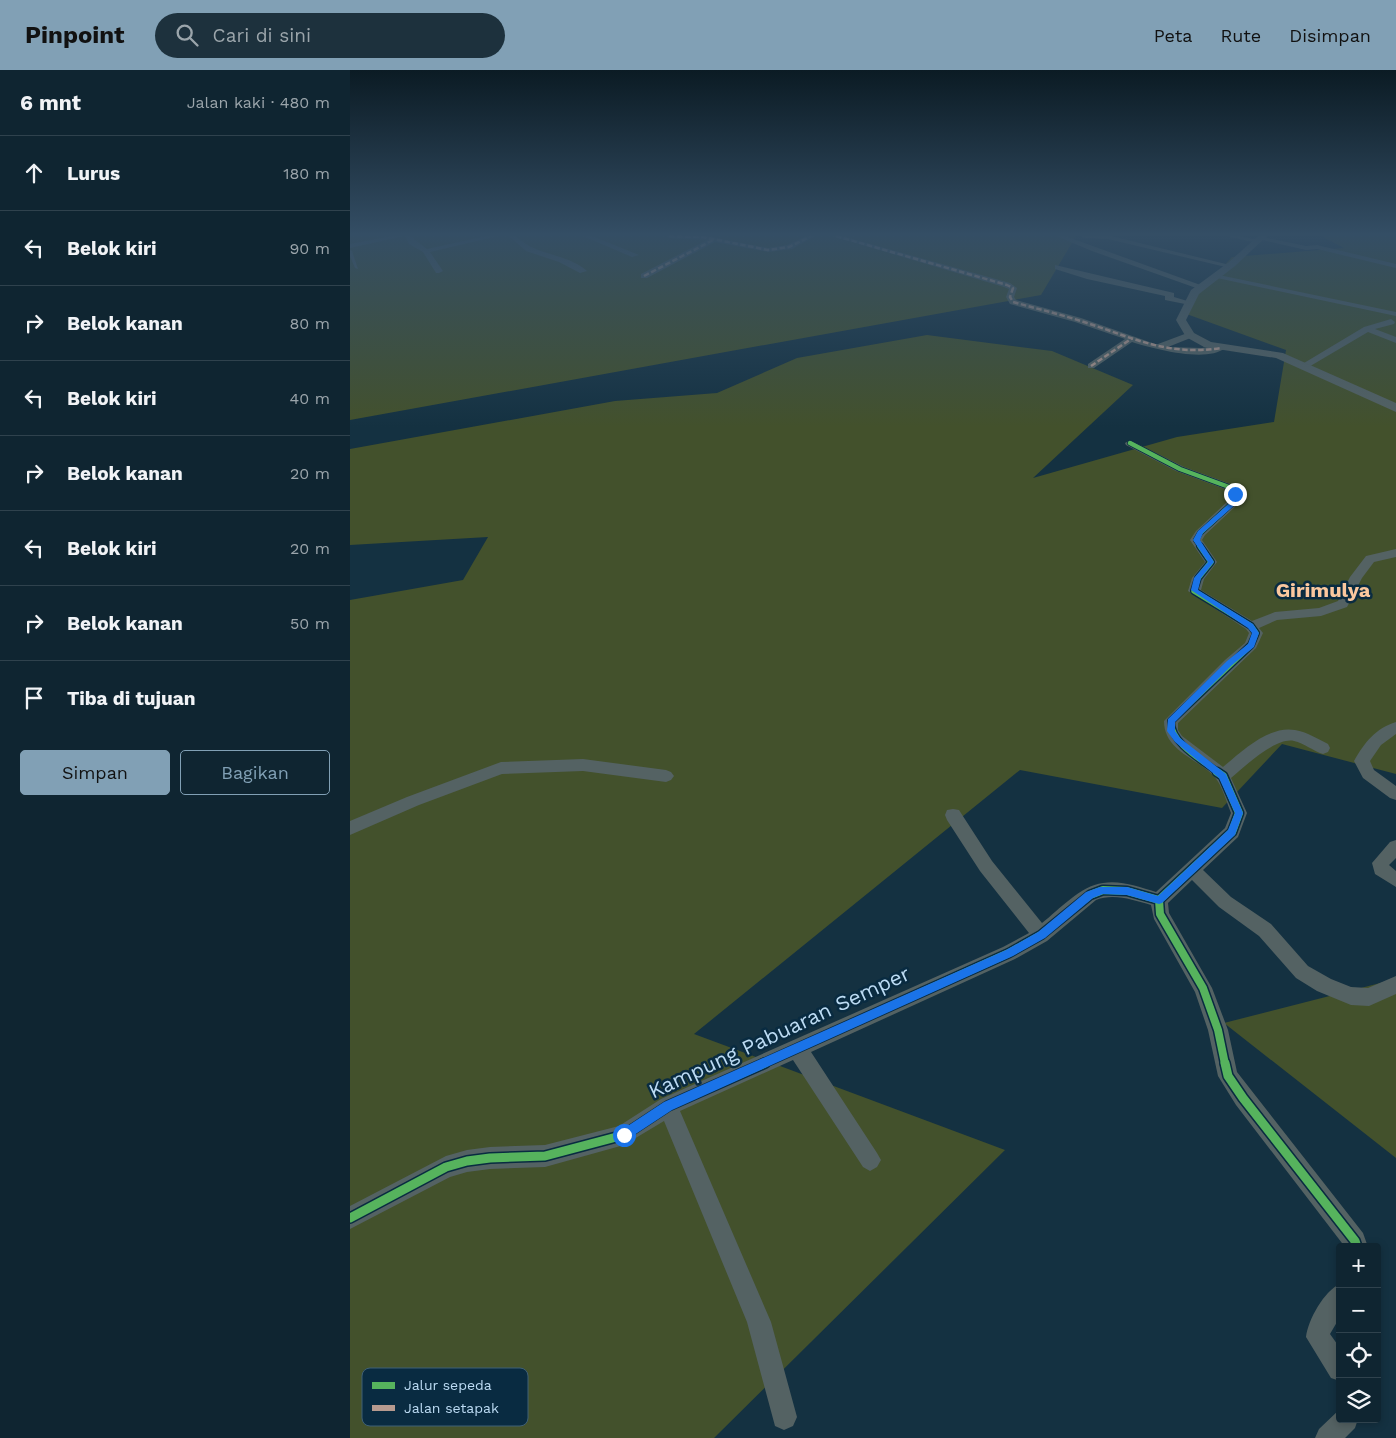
<!DOCTYPE html>
<html lang="id">
<meta charset="utf-8">
<style>
:root{--surface:#0f2531;--page:#1d313d;--text:#f1f3f6;--muted:#9ba5ab;--line:#2f424d;--accent:#81a0b5}
body{margin:0;font-family:"Work Sans",sans-serif;background:var(--page);color:var(--text)}
.controls{position:absolute;right:15px;bottom:15px;display:grid;overflow:hidden;border-radius:5px;box-shadow:0 2px 8px #0003}
.controls button{width:45px;height:45px;display:grid;place-items:center;padding:0;border:0;border-bottom:1px solid var(--line);background:var(--surface);color:var(--text);font:25px sans-serif}
.stop{position:absolute;width:15px;height:15px;margin:-11px;border:4px solid #1a73e8;border-radius:50%;background:#fff}
.stop.end{background:#1a73e8;border-color:#fff;box-shadow:0 1px 5px #0008}
.list{margin:0;padding:0;list-style:none}
h2{display:flex;justify-content:space-between;align-items:center;height:65px;margin:0;padding:0 20px;font-size:21px}
h2 small{font-size:16px;font-weight:400;color:var(--muted)}
.list li{display:grid;grid-template-columns:32px 1fr auto;gap:15px;align-items:center;box-sizing:border-box;height:75px;padding:0 20px;border-top:1px solid var(--line)}
.list b{display:block;font-size:19px;white-space:nowrap}
.list em{font-size:16px;font-style:normal;color:var(--muted)}
.actions{display:flex;gap:10px;padding:15px 20px}
.actions a{flex:1;padding:11px 0;border:1px solid var(--accent);border-radius:5px;text-align:center;font-size:18px;color:var(--accent)}
.actions .main{background:var(--accent);color:#111}
.icon{flex:none;width:28px;height:28px;fill:none;stroke:currentColor;stroke-width:2;stroke-linecap:round;stroke-linejoin:round}
.map{position:relative;flex:none;width:1046px;height:1368px;overflow:hidden}
header{display:flex;align-items:center;gap:30px;box-sizing:border-box;height:70px;padding:0 25px;background:var(--accent);color:#111}
header strong{font-size:24px}
nav{display:flex;gap:28px;margin-inline-start:auto;font-size:18px}
.search{width:350px;height:45px;background:var(--page);display:flex;align-items:center;gap:12px;box-sizing:border-box;padding:0 18px;border-radius:28px;color:var(--muted);font-size:19px}
main{display:flex}
aside{flex:1;background:var(--surface)}
.map>svg:first-child{display:block}
.green{fill:#43512c}
.lines{fill:none;stroke-linecap:round;stroke-linejoin:round}
.service{fill:#546263;fill-rule:evenodd}
.minor{fill:#546263;fill-rule:evenodd}
.tertiary{fill:#546263;fill-rule:evenodd}
.quiet{stroke:#b69a8f;stroke-width:2.5;stroke-dasharray:5.5 2.5;stroke-linecap:butt}
.cycleway-far3-casing{stroke:#092b41;stroke-width:6}
.cycleway-far2-casing{stroke:#092b41;stroke-width:8}
.cycleway-far1-casing{stroke:#092b41;stroke-width:11}
.cycleway-casing{stroke:#092b41;stroke-width:12}
.cycleway-far3{stroke:#56b35d;stroke-width:4.5}
.cycleway-far2{stroke:#56b35d;stroke-width:5.5}
.cycleway-far1{stroke:#56b35d;stroke-width:8}
.cycleway{stroke:#56b35d;stroke-width:9}
.route{fill:#1a73e8}
.labels{text-anchor:middle;dominant-baseline:central;stroke-width:5;stroke-linejoin:round;paint-order:stroke}
.quarter-label{font-size:20px;font-weight:bold;fill:#fbc89e;stroke:#092b41}
.near-street-label{font-size:21px;fill:#bcdbf3;stroke:#092b41}
.key{fill:#092b41;stroke:#3f6076;stroke-width:1}
.key-label{font-size:14px;fill:#bcdbf3}
</style>
<header>
<strong>Pinpoint</strong>
<div class="search"><svg class="icon" aria-label="search" viewBox="0 0 24 24"><circle cx="10" cy="10" r="6"/><path d="M15 15l6 6"/></svg>Cari di sini</div>
<nav><a>Peta</a><a>Rute</a><a>Disimpan</a></nav>
</header>
<main>
<aside>
<h2>6 mnt<small>Jalan kaki · 480 m</small></h2>
<ul class="list">
<li><svg class="icon" aria-label="ahead" viewBox="0 0 24 24"><path d="M12 20V5M6 11l6-6 6 6"/></svg><div><b>Lurus</b></div><em>180 m</em></li>
<li><svg class="icon" aria-label="left" viewBox="0 0 24 24"><path d="M17 20v-9H6M10 6l-5 5 5 5"/></svg><div><b>Belok kiri</b></div><em>90 m</em></li>
<li><svg class="icon" aria-label="right" viewBox="0 0 24 24"><path d="M7 20v-9h11M14 6l5 5-5 5"/></svg><div><b>Belok kanan</b></div><em>80 m</em></li>
<li><svg class="icon" aria-label="left" viewBox="0 0 24 24"><path d="M17 20v-9H6M10 6l-5 5 5 5"/></svg><div><b>Belok kiri</b></div><em>40 m</em></li>
<li><svg class="icon" aria-label="right" viewBox="0 0 24 24"><path d="M7 20v-9h11M14 6l5 5-5 5"/></svg><div><b>Belok kanan</b></div><em>20 m</em></li>
<li><svg class="icon" aria-label="left" viewBox="0 0 24 24"><path d="M17 20v-9H6M10 6l-5 5 5 5"/></svg><div><b>Belok kiri</b></div><em>20 m</em></li>
<li><svg class="icon" aria-label="right" viewBox="0 0 24 24"><path d="M7 20v-9h11M14 6l5 5-5 5"/></svg><div><b>Belok kanan</b></div><em>50 m</em></li>
<li><svg class="icon" aria-label="arrive" viewBox="0 0 24 24"><path d="M6 21V4h12l-3 4 3 4H6"/></svg><div><b>Tiba di tujuan</b></div></li>
</ul>
<div class="actions"><a class="main">Simpan</a><a>Bagikan</a></div>
</aside>
<div class="map">
<svg width="1046" height="1368" viewBox="0 0 1046 1368">
<rect width="100%" height="100%" fill="#143141"/>
<!-- green -->
<path class="green" d="M0,166h726l-35,59 -691,125z
M971,166h75v538l-114,-30 -60,64 -202,-38 -326,264 311,116 -291,288h-364v-838l113,-20 25,-43 -138,8v-96l265,-48 102,-8 80,-35 130,-23 125,16 81,34 -100,93 144,-41 97,-15 12,-72 -105,-38 51,-55 112,-9z
M1046,909v179l-172,-135z"/>
<g class="lines">
<!-- service -->
<path class="service" d="M0,180l2,1 6,18 -3,-1 -5,-12z"/>
<!-- minor -->
<path class="minor" d="M42,166h12l-54,12v-4z
M55,166h6l4,4 12,9 59,-13h12l-68,16 13,19 -4,2h-3l-13,-21 -14,-8z
M159,166h7c19,20 51,17 71,35l-7,2 -21,-11 -33,-11z
M233,166h9l47,19 -7,2z
M316,166h40l62,12 19,-3 19,-9h9l-23,13 -24,3 -53,-10 -68,36h-6v-4l66,-34 -38,-2z
M482,166h10l168,47 7,5 -3,9 2,3 65,18 74,26h3l32,-12 4,3 -1,2 -25,10 34,1 19,-3 4,3c-18,15 -71,1 -93,-6l-38,26h-6v-4l37,-25 -50,-17 -65,-18 -4,-7 3,-8 -5,-2z
M706,166h9l141,51 -7,2 -107,-38z
M731,166h30l123,30 -4,2 -122,-29 -23,-1z
M876,166h13l23,5 -4,2z
M908,166l48,10 11,-1 79,19v4l-79,-19 -11,1 -48,-11z
M705,195l119,28v4l20,6 -4,2 -25,-5v-4l-78,-17 -32,-10z
M864,204l182,38v4l-179,-38h-3z
M1041,249l4,3 -1,2 -19,5 21,8v6l-28,-11 -61,36 -3,1 -5,-3 65,-39z
M780,370l54,27 49,18 8,9 -2,9 -34,32 -3,5 15,22 -13,17 -3,11 51,31 23,-9 44,-4 19,-7 12,-24 16,-21 30,-7v8l-22,5 -12,16 -15,29 -26,9 -44,4 -18,8 4,5 -7,15 -78,75v7l4,6 41,31c18,-15 46,-42 72,-37 12,2 23,9 33,14l2,4 -2,4 -5,2c-10,-3 -19,-11 -29,-13 -18,-4 -49,25 -63,37l16,35 -9,24 -35,33 28,27 40,27 37,42 23,13 20,8 17,1 28,-12v18l-27,12 -18,-1 -34,-14 -21,-13 -37,-42 -40,-29 -27,-27 -24,23 1,10 43,75 16,42 9,42 126,161 5,14h-23l-109,-142 -18,-29 -10,-46 -13,-38 -41,-73 -3,-14c-18,-5 -37,-12 -55,-5l-49,41 -32,18 -204,93 66,101 4,7 -4,7 -7,4 -7,-4 -70,-107 -113,51 91,211 26,95 -4,9 -9,4 -9,-4 -28,-104 -83,-201 -40,24 -79,22 -55,2 -23,3 -17,5 -100,52v-23l96,-50 21,-6 23,-3 55,-2 74,-19 42,-27 342,-152 26,-14 -49,-62 -33,-51 -2,-5 2,-5 6,-1 6,1 33,51 50,62c18,-14 38,-37 61,-40 18,-3 36,4 53,9l69,-64 6,-15c-4,-10 -8,-24 -14,-33 -15,-21 -53,-27 -53,-59l61,-61 20,-17 4,-10 -3,-4 -58,-38 4,-13 13,-16 -15,-22 6,-9 33,-31v-6l-4,-5 -49,-18 -50,-26 -1,-2z
M1046,652v12l-15,11 -11,16 4,9 22,16v14l-6,-2 -27,-20 -9,-17c10,-18 22,-33 42,-39z
M233,689l83,11 5,2 3,4 -3,4 -5,2 -83,-11 -81,3 -83,31 -69,30v-14l57,-24 94,-35z
M1046,770v18l-7,7 7,6v16l-21,-13 -3,-11 18,-21z
M990,1214v33l-10,17 10,14v33l-9,-3 -25,-41c2,-17 18,-46 34,-53z
M990,1339v10h18l-3,9 -10,10h-30l4,-9z"/>
<!-- tertiary -->
<path class="tertiary" d="M908,166h9l-32,30 -36,28 -13,26 8,13 17,9 72,11 113,50v9l-120,-54 -72,-11 -18,-10 -10,-17 15,-30 38,-28z"/>
<!-- quiet -->
<path class="quiet" d="M319,166l34,1 65,13 21,-3 22,-11
M486,166l171,49 6,3 -3,9 3,5c25,7 50,13 74,21 49,16 81,33 134,25
M294,206l71,-37
M741,296l40,-27"/>
<!-- cycleway-far3 casing -->
<g class="cycleway-far3-casing">
<path id="cycleway-far3" d="M780,373l50,26 49,18 6,7v7l-35,32 -4,7 5,7"/>
</g>
<!-- cycleway-far2 casing -->
<g class="cycleway-far2-casing">
<path id="cycleway-far2" d="M850,476l11,16 -13,16 -4,13 57,35 5,7 -5,12 -80,76c0,23 31,39 48,52"/>
</g>
<!-- cycleway-far1 casing -->
<g class="cycleway-far1-casing">
<path id="cycleway-far1" d="M867,702l6,4 16,37 -7,19 -73,68 1,14 43,74 15,42 7,34
M412,994l247,-111 32,-18 49,-40 13,-5 24,1 32,9"/>
</g>
<!-- cycleway casing -->
<g class="cycleway-casing">
<path id="cycleway" d="M875,993l3,13 15,22 112,143 2,6
M0,1148l96,-51 21,-6 23,-3 55,-2 79,-21 44,-29 97,-43"/>
</g>
<!-- cycleway-far3 -->
<use href="#cycleway-far3" class="cycleway-far3"/>
<!-- cycleway-far2 -->
<use href="#cycleway-far2" class="cycleway-far2"/>
<!-- cycleway-far1 -->
<use href="#cycleway-far1" class="cycleway-far1"/>
<!-- cycleway -->
<use href="#cycleway" class="cycleway"/>
</g>
<!-- sky -->
<linearGradient id="sky" x2="0" y2="1"><stop stop-color="#0b1b24"/><stop offset="0.46" stop-color="#344e65"/><stop offset="1" stop-color="#344e65" stop-opacity="0"/></linearGradient>
<rect width="1046" height="357" fill="url(#sky)"/>
<!-- route -->
<path class="route" d="M883,423l5,1 -1,9 -34,30 -3,7 14,22 -13,16 -3,12 55,34 6,9 -5,14 -22,18 -57,57v9l5,7 46,36 17,39 -8,22 -73,68 -3,1 -32,-9 -24,-1 -10,4 -48,40 -32,18 -341,154 -44,29 -4,2 -4,-2 -2,-4 2,-4 44,-29 342,-152 32,-18 48,-40 14,-5h27l31,9 70,-66 7,-17 -16,-35 -44,-36 -8,-11 1,-12 59,-58 21,-17 4,-11 -4,-5 -57,-38 3,-12 14,-16 -15,-22 5,-9 34,-30z"/>
<g class="labels">
<!-- quarter labels -->
<g class="quarter-label">
<text x="973" y="520">Girimulya</text>
</g>
<!-- near-street labels -->
<g class="near-street-label">
<text transform="translate(429 962) rotate(-25)">Kampung Pabuaran Semper</text>
</g>
</g>
<!-- legend -->
<rect x="12" y="1298" width="166" height="58" rx="8" class="key"/>
<rect x="22" y="1312" width="23" height="7" fill="#56b35d"/>
<rect x="22" y="1335" width="23" height="6" fill="#b69a8f"/>
<g class="key-label">
<text x="54" y="1320">Jalur sepeda</text>
<text x="54" y="1343">Jalan setapak</text>
</g>
</svg>
<div class="controls">
<button>+</button>
<button>−</button>
<button><svg class="icon" aria-label="locate" viewBox="0 0 24 24"><circle cx="12" cy="12" r="6"/><path d="M12 2v4M12 18v4M2 12h4M18 12h4"/></svg></button>
<button><svg class="icon" aria-label="layers" viewBox="0 0 24 24"><path d="M12 4l9 5-9 5-9-5zM3 14l9 5 9-5"/></svg></button>
</div>
<div class="stop" style="left:274px;top:1065px"></div>
<div class="stop end" style="left:885px;top:424px"></div>
</div>
</main>
